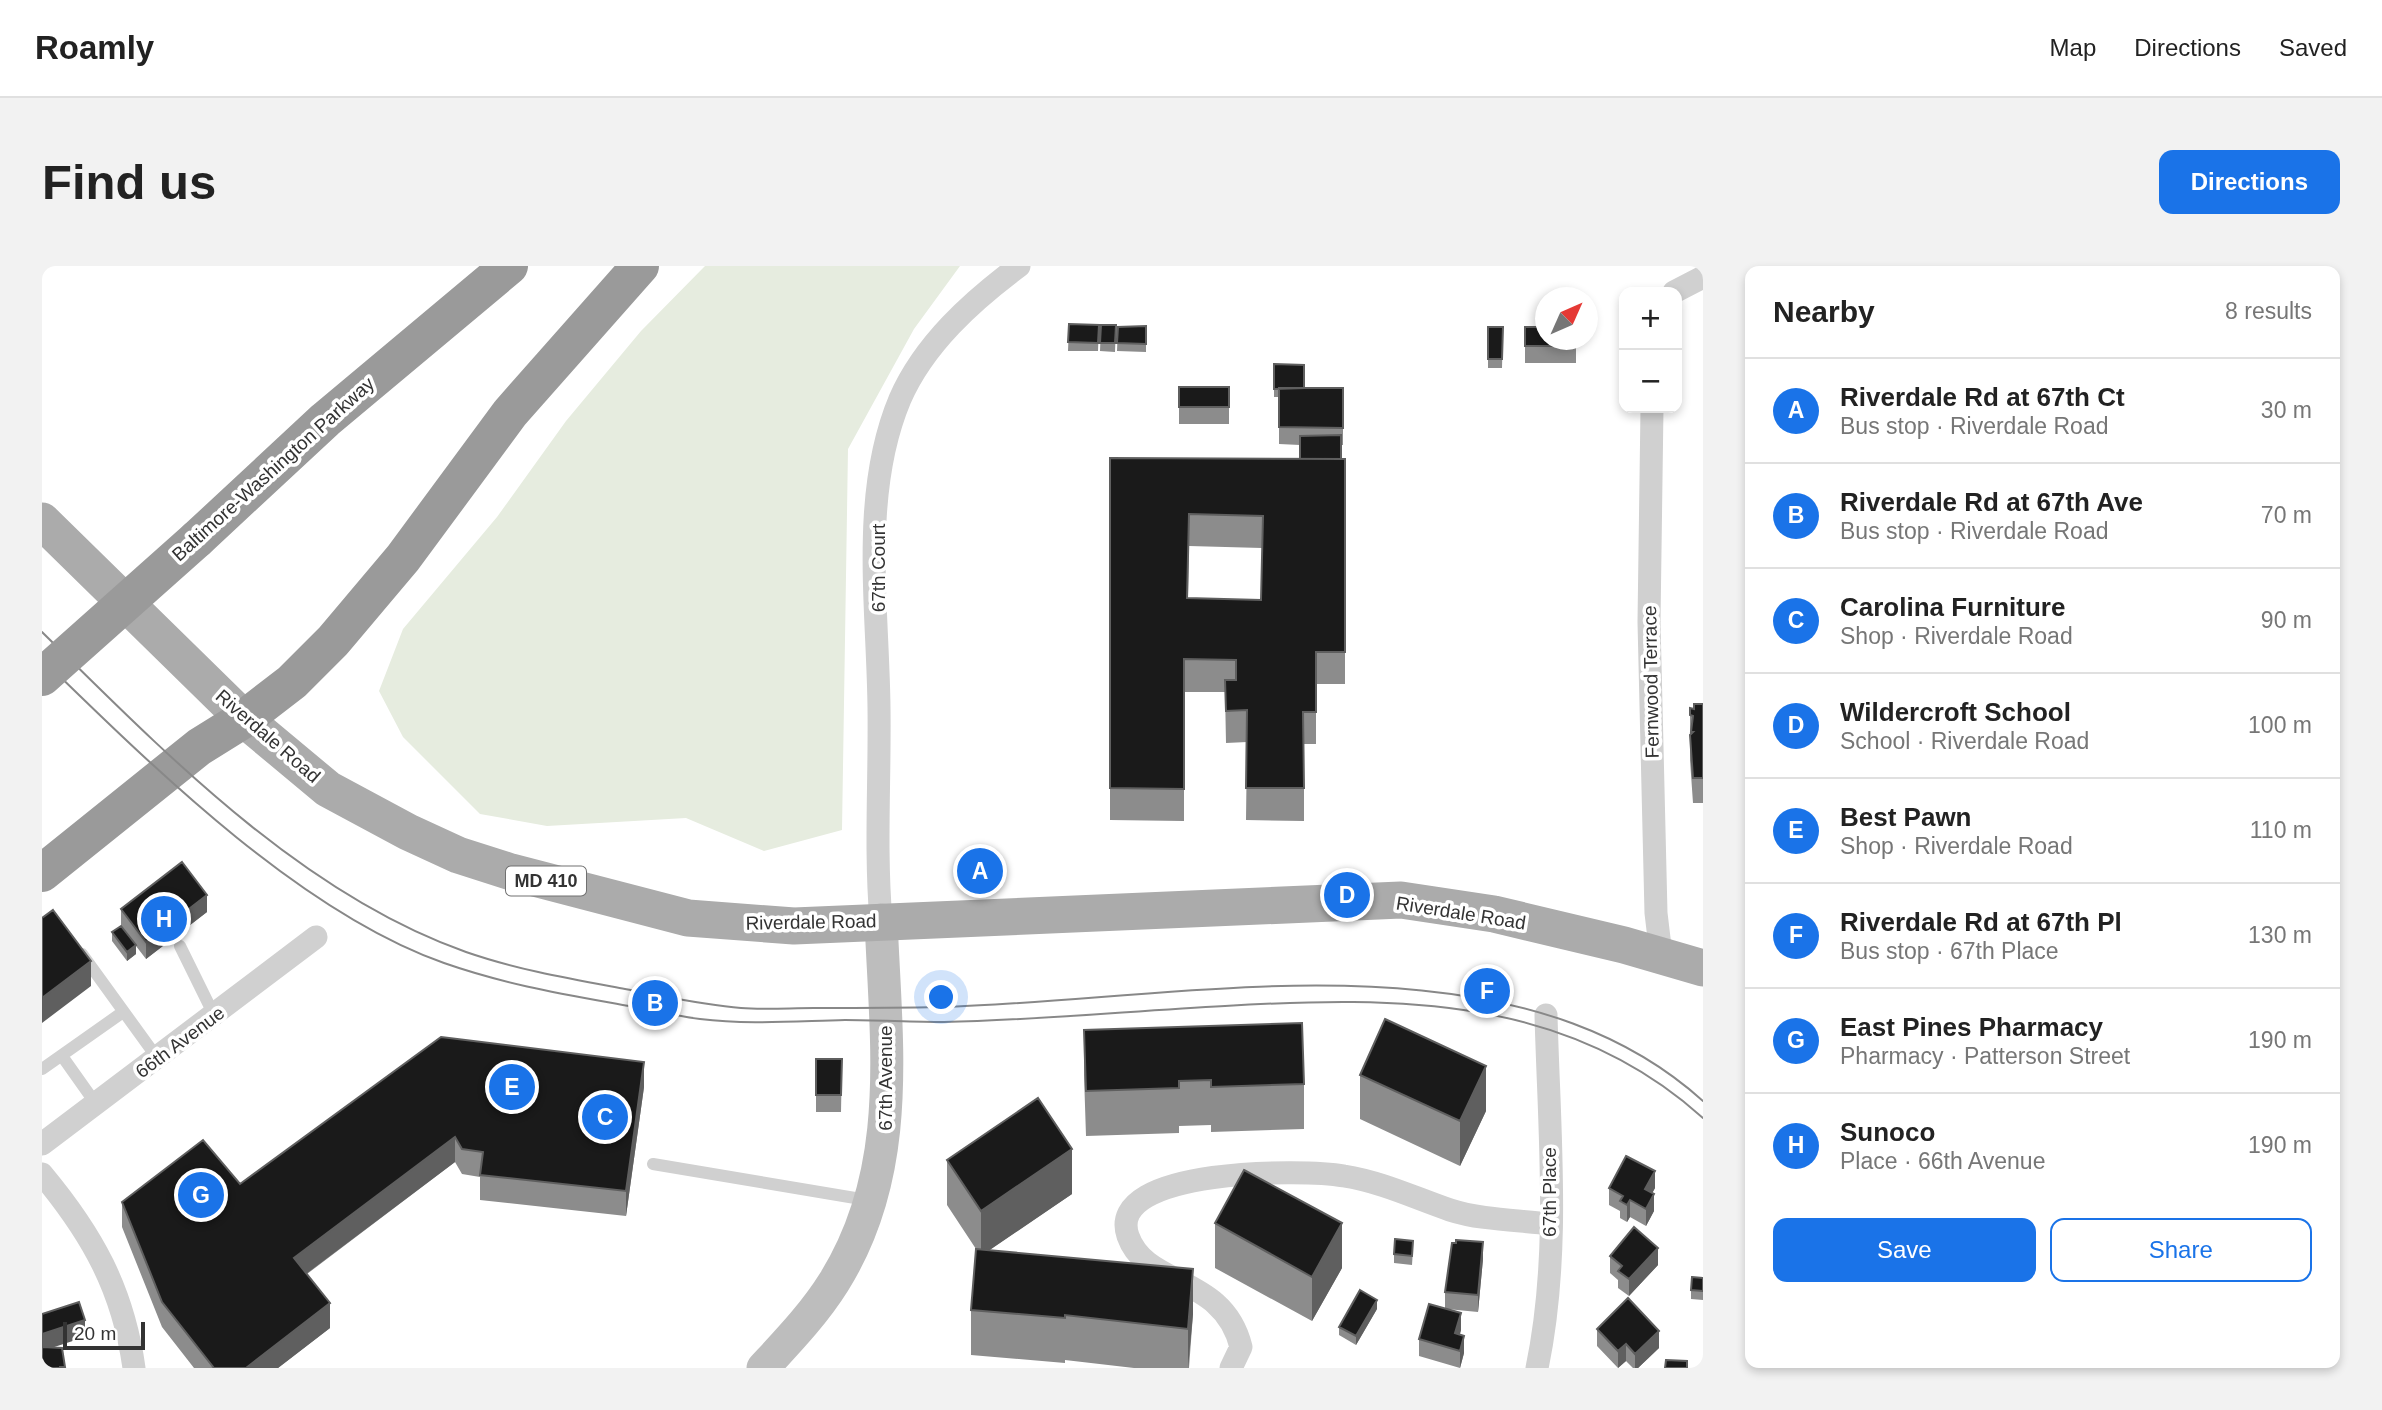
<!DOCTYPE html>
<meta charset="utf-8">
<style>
:root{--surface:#fff;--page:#f2f2f2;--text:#222;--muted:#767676;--line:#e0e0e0;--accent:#1a73e8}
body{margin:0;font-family:Arial,sans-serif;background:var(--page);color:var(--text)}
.controls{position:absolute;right:21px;top:21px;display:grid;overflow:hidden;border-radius:14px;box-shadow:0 4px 10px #0003}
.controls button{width:63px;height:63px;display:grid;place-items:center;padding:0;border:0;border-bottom:2px solid var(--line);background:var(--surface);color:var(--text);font:35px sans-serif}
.compass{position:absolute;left:1493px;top:21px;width:63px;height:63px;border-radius:50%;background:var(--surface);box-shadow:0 4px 10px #0003;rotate:45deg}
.scale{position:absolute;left:21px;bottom:18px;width:82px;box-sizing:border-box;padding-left:7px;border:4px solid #333;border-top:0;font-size:19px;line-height:24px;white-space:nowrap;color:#333;-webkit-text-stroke:5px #fff;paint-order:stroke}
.you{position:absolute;left:900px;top:732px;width:24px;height:24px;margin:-18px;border:5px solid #fff;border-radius:50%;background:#1a73e8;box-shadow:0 0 0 10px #1a73e833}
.badge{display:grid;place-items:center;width:46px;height:46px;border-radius:50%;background:var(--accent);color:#fff;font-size:23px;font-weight:700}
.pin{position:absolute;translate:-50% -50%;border:4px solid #fff;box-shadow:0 2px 7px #0006}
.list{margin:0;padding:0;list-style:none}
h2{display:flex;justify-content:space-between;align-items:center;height:91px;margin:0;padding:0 28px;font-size:30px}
h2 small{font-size:23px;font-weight:400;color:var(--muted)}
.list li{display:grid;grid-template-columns:46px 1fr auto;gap:21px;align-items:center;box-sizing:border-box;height:105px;padding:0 28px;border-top:2px solid var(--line)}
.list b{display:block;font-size:26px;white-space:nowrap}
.list p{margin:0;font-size:23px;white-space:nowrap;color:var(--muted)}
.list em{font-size:23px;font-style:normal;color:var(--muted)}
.actions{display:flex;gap:14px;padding:21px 28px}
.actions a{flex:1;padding:16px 0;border:2px solid var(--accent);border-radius:14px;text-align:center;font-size:24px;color:var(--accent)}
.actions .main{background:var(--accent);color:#fff}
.map{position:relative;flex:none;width:1661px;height:1102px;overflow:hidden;border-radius:14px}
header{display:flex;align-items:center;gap:42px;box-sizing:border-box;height:98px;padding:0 35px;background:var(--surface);border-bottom:2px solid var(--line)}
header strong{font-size:33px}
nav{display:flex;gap:38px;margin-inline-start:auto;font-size:24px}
.intro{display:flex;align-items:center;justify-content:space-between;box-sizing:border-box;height:168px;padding:0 42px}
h1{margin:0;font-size:49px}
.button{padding:18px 32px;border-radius:14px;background:var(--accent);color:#fff;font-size:24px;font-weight:700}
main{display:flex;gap:42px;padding:0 42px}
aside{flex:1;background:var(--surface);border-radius:14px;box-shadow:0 4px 10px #0003}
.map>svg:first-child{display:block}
.green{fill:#e6ecdf}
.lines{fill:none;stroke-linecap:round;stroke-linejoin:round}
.lane{stroke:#d0d0d0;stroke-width:12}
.street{stroke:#d0d0d0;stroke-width:23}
.secondary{stroke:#bdbdbd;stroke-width:33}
.primary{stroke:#ababab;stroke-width:37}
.highway{stroke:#9a9a9a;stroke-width:38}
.tram{stroke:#888;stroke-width:2}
.highway-bridge{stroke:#9a9a9a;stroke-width:38}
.wall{fill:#8c8c8c;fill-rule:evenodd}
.shaded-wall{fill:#5f5f5f}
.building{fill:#1a1a1a;stroke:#5f5f5f;stroke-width:2;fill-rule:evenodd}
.labels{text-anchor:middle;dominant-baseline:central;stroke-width:7;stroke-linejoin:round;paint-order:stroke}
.shield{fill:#fff;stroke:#707070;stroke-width:2}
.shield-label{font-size:18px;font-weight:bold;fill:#333}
.street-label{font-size:19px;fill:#333;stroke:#fff}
</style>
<header>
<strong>Roamly</strong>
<nav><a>Map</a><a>Directions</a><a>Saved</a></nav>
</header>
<div class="intro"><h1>Find us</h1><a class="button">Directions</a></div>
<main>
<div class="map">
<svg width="1661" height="1102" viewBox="0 0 1661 1102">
<rect width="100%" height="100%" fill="#fff"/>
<!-- green -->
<path class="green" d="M663,0h255l-46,63 -66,120 -6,381 -78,21 -78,-33 -139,8 -67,-12 -77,-77 -24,-46 24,-62 94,-112 69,-96 75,-90z"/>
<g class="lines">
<!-- lane -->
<path class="lane" d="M138,680l34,69
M40,688l76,105
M20,790l34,48
M0,803l81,-57
M611,898l214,36"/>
<!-- street -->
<path class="street" d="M1632,26l29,-15
M1610,142l-3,214 7,291 5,42
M839,654c-6,-70 -1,-141 -2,-212 -1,-100 -19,-214 21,-309 24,-55 72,-98 119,-133
M0,878l274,-207
M0,908c50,60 81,115 92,194
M1189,1102l10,-21c-18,-73 -95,-59 -113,-111 -24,-69 179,-67 216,-60 38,6 71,22 106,34 31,10 68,10 100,14
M1495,1102c24,-114 12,-237 9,-353"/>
<!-- secondary -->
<path class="secondary" d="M721,1102c25,-27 51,-54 71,-86 70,-112 52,-237 47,-362"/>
<!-- primary -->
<path class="primary" d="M0,255l202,198 84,70 80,43 50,23 53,17 177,46 106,8 607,-26 93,14 130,31 79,23"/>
<!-- highway -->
<path class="highway" d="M155,273l128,-119 184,-154
M0,607l157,-126 45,-28 48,-37 41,-41 70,-83 107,-145 130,-147"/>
<!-- tram -->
<path class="tram" d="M0,366c122,120 259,262 424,320 52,18 105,27 159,37 39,7 77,16 116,19 24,2 49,0 73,0 42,0 84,0 127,-1 238,-6 567,-82 762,94
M0,393c109,106 257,253 402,304 63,22 119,31 185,43 23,4 47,10 71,13 47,6 97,2 145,1 33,0 66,2 99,2 94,-2 187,-11 281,-16 172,-10 342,-11 478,112"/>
<!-- highway-bridge -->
<path class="highway-bridge" d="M0,411l155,-138"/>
</g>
<!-- wall -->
<path class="wall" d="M1027,58l30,1 -1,26h-30z
M1059,59h15l-1,27 -15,-1z
M1104,60v26l-29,-1 1,-24z
M1446,61h15l-1,41h-14z
M1483,61l51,13v23h-51z
M1232,98l30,24h39v57h-2v14l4,33v192h-29v60h-12v77l-58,-1 1,-78 -21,1 -1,-51h-41v129l-74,-1v-362l190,1v-14l-21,-1v-47h-5zM1147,280l73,2 -1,52 -73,-2z
M1137,121h50v37h-50z
M1661,438v99h-10l-3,-43v-52l4,1z
M79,643l86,3 -61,47 -10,-13v8l-9,7 -15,-20v-9l9,-6z
M1042,764l220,54v45l-93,3v-7l-32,1v7l-93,3 -2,-61z
M774,793h26l-1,53h-25z
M1318,809l126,36 -26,55 -100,-47z
M602,821l-18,129 -146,-16v-23l-18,-3 -7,-12 -148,112 23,54 -52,40h-84l-32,-41 -40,-100v-25l118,-18z
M905,894l125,34 -83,56 204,64 -4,54h-55l-69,-8v3l-94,-8v-45l5,-61 -29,-44z
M1567,922h46l-3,5 2,18 -8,15 -16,-9 -3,5 -7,-4v-7l-11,-6z
M1173,957l127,45 -30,53 -97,-53z
M1371,983l-1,16 -18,-2v-9z
M1568,990l48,9 -29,31 -11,-8v-8l-8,-7z
M1441,993l-5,53 -31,-3 14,21 -1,4 4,19 -4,15 -41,-12v-17l26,-30v-17z
M1661,1012v22l-12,-1v-9z
M1335,1043l-21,36 -17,-10v-8z
M1555,1063l62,19 -21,20h-5l-7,-7 -8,7 -21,-22z"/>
<!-- shaded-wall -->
<path class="shaded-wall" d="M165,629v17l-61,47v-17z
M94,679v9l-9,7v-9z
M49,695v25l-49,37v-25z
M602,796v25l-18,129v-25z
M1444,800v45l-26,55v-45z
M413,871v25l-161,121v-25z
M1030,883v45l-91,62v-45z
M1613,905v17l-10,19v-18z
M1612,928v17l-8,15v-17z
M1588,934v17l-3,5v-17z
M1300,957v45l-30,53v-44z
M1441,976v17l-5,53v-17z
M1616,982v17l-29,31v-17z
M1151,1003v45l-5,54v-39z
M1335,1034v9l-21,36v-9z
M288,1037v25l-52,40h-32z
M1419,1047v17l-6,20v-17z
M43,1054v17l-43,14v-17z
M1617,1065v17l-21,20h-3v-14z
M1422,1070v17l-4,15v-17z
M1584,1078v17l-8,7v-17z"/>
<!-- building -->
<path class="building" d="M1027,58l30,1 -1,18 -30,-1z
M1059,59h15l-1,18h-15z
M1104,60v18l-29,-1 1,-16z
M1446,61h15l-1,32h-14z
M1483,61h20v13h31v6h-51z
M1232,98l30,1v23l-30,1z
M1137,121h50v20h-50z
M1237,122h64v40l-64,-1z
M1299,169v24h-41v-23z
M1068,192l235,1v193h-29v60h-13l1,76h-58l1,-78 -21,1 -1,-31h11v-20l-52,-1v130l-74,-1zM1147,248l74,2 -2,84 -74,-2z
M1652,438h9v74h-10l-3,-43 3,-3h-2l2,-16 -3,-1v-7l4,1z
M140,596l25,33 -61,47 -25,-33z
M11,644l38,51 -49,37v-80z
M79,660l15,19 -9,7 -15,-20z
M1343,753l101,47 -26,55 -100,-46z
M1260,757l2,61 -93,3v-7l-32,1v7l-93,3 -2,-61z
M399,771l203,25 -18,129 -146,-16 3,-23 -21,-3 -7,-12 -161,121 36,45 -84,65h-32l-52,-66 -40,-100 81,-62 37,44z
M774,793h26l-1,36h-25z
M996,832l34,51 -91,62 -34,-51z
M1584,890l29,15 -10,18 9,5 -8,15 -16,-9 -3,5 -7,-4 3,-5 -14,-8z
M1202,904l98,53 -30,54 -97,-54z
M1592,961l24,21 -29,31 -11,-8 4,-5 -12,-10z
M1353,973l18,2 -1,15 -18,-2z
M1414,974l27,2 -5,53 -33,-3 7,-49h4z
M934,983l217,20 -5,60 -123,-14v3l-94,-8z
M1650,1011l11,1v13l-12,-1z
M1318,1024l17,10 -21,36 -17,-9z
M1586,1032l31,33 -24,23 -9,-10 -8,7 -21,-22z
M37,1036l6,18 -43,14v-20z
M1387,1038l32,9 -6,20 9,3 -4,15 -41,-12z
M0,1081l20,1 3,19h-5v1h-18z
M1624,1094l21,1v7h-22z"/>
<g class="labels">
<!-- shield labels -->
<rect class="shield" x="464" y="600.5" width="80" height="29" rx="5"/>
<g class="shield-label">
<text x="504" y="615">MD 410</text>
</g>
<!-- street labels -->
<g class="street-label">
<text transform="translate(231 203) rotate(-42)">Baltimore-Washington Parkway</text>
<text transform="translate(836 302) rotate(-90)">67th Court</text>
<text transform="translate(1609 416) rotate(-91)">Fernwood Terrace</text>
<text transform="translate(226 470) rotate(41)">Riverdale Road</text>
<text transform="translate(1419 647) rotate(9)">Riverdale Road</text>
<text transform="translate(769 656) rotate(-1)">Riverdale Road</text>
<text transform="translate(138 776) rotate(-37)">66th Avenue</text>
<text transform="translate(843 812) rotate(-90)">67th Avenue</text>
<text transform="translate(1507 926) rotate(-90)">67th Place</text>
</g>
</g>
</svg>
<div class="controls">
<button>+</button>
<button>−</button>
</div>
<svg class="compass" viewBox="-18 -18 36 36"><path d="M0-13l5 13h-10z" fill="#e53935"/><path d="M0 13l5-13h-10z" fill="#767676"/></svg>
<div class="scale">20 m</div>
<div class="you"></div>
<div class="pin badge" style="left:938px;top:605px">A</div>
<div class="pin badge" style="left:613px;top:737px">B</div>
<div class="pin badge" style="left:563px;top:851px">C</div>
<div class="pin badge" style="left:1305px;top:629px">D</div>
<div class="pin badge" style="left:470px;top:821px">E</div>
<div class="pin badge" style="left:1445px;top:725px">F</div>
<div class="pin badge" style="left:159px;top:929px">G</div>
<div class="pin badge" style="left:122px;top:653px">H</div>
</div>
<aside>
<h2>Nearby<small>8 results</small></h2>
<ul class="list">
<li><span class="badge">A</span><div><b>Riverdale Rd at 67th Ct</b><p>Bus stop · Riverdale Road</p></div><em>30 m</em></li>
<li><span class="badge">B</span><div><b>Riverdale Rd at 67th Ave</b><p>Bus stop · Riverdale Road</p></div><em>70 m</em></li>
<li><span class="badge">C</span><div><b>Carolina Furniture</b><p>Shop · Riverdale Road</p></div><em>90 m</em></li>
<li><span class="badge">D</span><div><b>Wildercroft School</b><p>School · Riverdale Road</p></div><em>100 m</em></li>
<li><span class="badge">E</span><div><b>Best Pawn</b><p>Shop · Riverdale Road</p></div><em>110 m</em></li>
<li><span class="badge">F</span><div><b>Riverdale Rd at 67th Pl</b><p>Bus stop · 67th Place</p></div><em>130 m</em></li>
<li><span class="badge">G</span><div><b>East Pines Pharmacy</b><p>Pharmacy · Patterson Street</p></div><em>190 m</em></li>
<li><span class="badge">H</span><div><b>Sunoco</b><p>Place · 66th Avenue</p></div><em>190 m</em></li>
</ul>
<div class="actions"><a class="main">Save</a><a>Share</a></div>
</aside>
</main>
